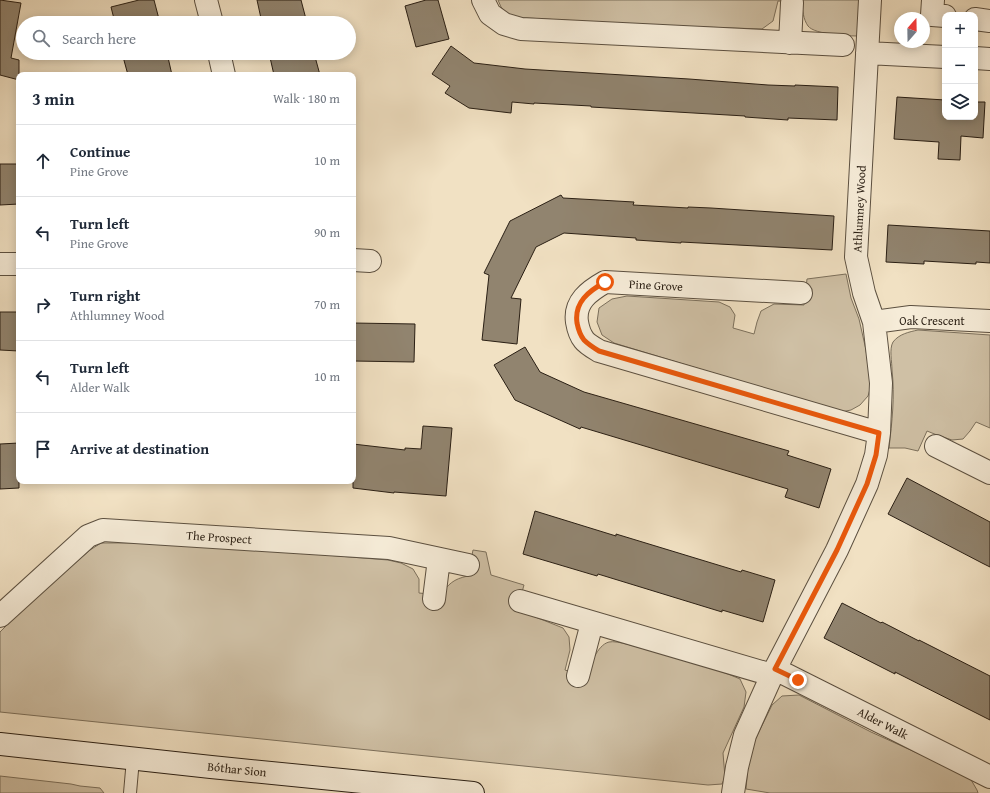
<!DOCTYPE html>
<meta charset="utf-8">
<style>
:root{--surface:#fff;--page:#f6f6f7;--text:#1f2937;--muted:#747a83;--line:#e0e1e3}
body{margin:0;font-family:"Gentium Book Plus",serif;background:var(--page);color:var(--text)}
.controls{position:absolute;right:12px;top:12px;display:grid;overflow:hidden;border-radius:8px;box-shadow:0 2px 10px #0003}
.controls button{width:36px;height:36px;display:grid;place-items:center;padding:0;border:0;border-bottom:1px solid var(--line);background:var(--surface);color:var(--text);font:20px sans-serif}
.compass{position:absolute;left:894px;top:12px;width:36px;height:36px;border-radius:50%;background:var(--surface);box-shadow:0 2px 10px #0003;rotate:20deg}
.stop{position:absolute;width:12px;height:12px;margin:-9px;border:3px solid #ea580c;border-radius:50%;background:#fff}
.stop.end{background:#ea580c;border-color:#fff;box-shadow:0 1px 4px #0008}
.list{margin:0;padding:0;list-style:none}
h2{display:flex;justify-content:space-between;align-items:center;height:52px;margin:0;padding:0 16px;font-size:17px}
h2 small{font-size:13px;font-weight:400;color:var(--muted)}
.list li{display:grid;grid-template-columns:26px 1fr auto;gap:12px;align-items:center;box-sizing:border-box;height:72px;padding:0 16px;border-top:1px solid var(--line)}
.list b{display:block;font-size:15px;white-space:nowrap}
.list p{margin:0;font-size:13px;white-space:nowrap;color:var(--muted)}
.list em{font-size:13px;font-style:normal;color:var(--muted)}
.icon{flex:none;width:22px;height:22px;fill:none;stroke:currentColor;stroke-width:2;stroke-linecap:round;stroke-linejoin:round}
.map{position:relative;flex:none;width:990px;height:793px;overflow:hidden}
.search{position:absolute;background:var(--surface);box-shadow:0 2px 10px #0003;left:16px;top:16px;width:340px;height:44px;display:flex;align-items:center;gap:10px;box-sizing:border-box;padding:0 14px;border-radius:22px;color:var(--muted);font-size:15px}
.panel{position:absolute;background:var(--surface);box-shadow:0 2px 10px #0003;left:16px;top:72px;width:340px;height:412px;border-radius:8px}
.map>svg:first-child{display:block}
.green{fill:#cfc0a5;stroke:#7c705c}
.building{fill:#91846f;stroke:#2a1f14}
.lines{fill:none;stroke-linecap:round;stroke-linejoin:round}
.lane-casing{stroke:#5c5040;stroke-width:14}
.street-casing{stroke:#5c5040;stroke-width:24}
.secondary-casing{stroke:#2a1f14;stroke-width:24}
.lane{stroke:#f6ecd8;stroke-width:12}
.street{stroke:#f6ecd8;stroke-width:22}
.secondary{stroke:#f6ecd8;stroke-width:22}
.route{stroke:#ea580c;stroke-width:5}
.labels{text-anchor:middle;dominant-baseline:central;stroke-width:3.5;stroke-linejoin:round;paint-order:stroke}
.street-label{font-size:12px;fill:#2a1f14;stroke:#f6ecd8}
</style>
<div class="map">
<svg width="990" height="793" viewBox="0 0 990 793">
<rect width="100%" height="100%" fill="#f1e1c3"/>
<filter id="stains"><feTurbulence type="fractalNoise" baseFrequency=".005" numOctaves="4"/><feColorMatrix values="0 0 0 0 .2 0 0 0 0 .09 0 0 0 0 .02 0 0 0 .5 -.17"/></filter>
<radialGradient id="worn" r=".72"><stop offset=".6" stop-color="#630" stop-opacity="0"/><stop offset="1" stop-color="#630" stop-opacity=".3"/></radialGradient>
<!-- green -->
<path class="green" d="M498,0h363l-1,36c-11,0 -45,-1 -52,-10 -5,-7 -5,-16 -7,-24l-23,-1 -5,20 -11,8 -117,-4 -134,-8 -10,-10z
M846,274l5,24 8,21 7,31 5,36 -3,10 -8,9 -9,5 -10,2 -227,-69 -12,-8 -5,-13 2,-14 13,-9 15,-3 92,6 11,5 5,8 -2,13 21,6 3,-12 4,-11 13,-7 30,1 3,-26z
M918,330l72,5v93l-14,-6 -6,9 -7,8 -11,1 -15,-5 -10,-4 -9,20 -13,-3h-16c3,-26 6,-52 3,-78 0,-8 -3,-21 1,-28 6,-8 16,-10 25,-12z
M101,543c96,-2 192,10 287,17l13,3 12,6 6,10v14l21,2c9,-11 13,-16 28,-19l5,-26 13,2 5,23 33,10 -7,25 26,10 20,8 6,9 1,13 -5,20 21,7c4,-11 11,-32 23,-35 8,-2 31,6 39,8 31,9 63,16 92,29l6,13 -2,15 -21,46 2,24 -3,7 -14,1 -708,-73v-80l28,-28 62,-54z
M799,695l72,37 66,30 33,16 7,12 1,3h-208l-24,-4 2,-23 5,-22 19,-39 10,-9z
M0,776l71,8 9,2 20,2 4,5h-104z"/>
<!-- building -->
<path class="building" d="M0,0l21,3 -10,55 8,2v20l-19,-5z
M139,0h15l6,23h-45l-4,-16z
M257,0h44l6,23h-45z
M426,0h12l11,39 -33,8 -11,-41z
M451,46l23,17 51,6 164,10 79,6 27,1v-1l43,2 -1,33 -49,-2v2l-43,-3v-1l-154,-9v-1l-57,-3v1l-22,-2 -1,11 -42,-5 -24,-15 5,-7 -18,-12z
M122,53h45l5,22h-44z
M269,53h45l6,22h-46z
M897,97l48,3v17h30v-15h10l-2,36 -22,-2 -1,24 -22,-1 1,-17 -45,-3z
M0,164h19v40l-19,1z
M561,195l2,3 71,4 -1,3 55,3v-1l23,1 123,8 -2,34 -151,-8v1l-45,-3v-2l-72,-5 -28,14 -25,51 10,1 -4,45 -35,-4 7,-65 -5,-2 26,-52z
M888,225l102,6v32l-14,-1v2l-52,-3v3l-38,-2z
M0,312h19v39l-19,-1z
M353,323l62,1 -1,38 -61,-1z
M525,347l15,25 44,20 205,59 -2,4 44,14 -12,39 -34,-11 3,-8 -207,-62 -1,2 -65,-29 -21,-35z
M423,426l29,2 -6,68 -52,-4v1l-41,-5v-44l52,6v-2l16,1z
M19,443v45l-19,1v-45z
M907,478l83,44v45l-8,-4 -94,-49z
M535,511l81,25v-2l125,38 1,-2 33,10 -12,42 -41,-12v2l-124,-38 -1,2 -74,-22z
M842,603l39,20 1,-1 37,19v-1l71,36v44l-95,-48v2l-71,-36z"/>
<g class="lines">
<!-- lane casing -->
<g class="lane-casing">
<path id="lane" d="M130,793l3,-34"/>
</g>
<!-- street casing -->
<g class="street-casing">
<path id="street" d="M206,0l6,23
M483,0l7,14 14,10 17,5 322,16
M933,0l-1,15 13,1
M975,19l15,2
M790,43l2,-40
M219,53l5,22
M867,53l78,4
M975,58l15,1
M353,260l17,1
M0,264h19
M801,293l-196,-11c-16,9 -31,20 -28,40 1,6 3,13 7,18 3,4 10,8 15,11l280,82
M874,322l37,-5 79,4
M936,446l54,27
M434,599l5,-40
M520,601l252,74
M0,616l88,-80 15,-6 286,18 79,17
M775,669l215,108
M578,676l14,-53
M733,793l4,-26 8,-32 27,-60 65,-125 30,-66 9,-29 3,-22 2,-50 -7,-61 -10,-29 -8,-36 14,-257"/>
</g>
<!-- secondary casing -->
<g class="secondary-casing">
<path id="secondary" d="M0,744l211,23 262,26"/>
</g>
<!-- lane -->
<use href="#lane" class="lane"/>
<!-- street -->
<use href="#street" class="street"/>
<!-- secondary -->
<use href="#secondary" class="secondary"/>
</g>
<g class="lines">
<!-- route -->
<path class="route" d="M605,282c-16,9 -31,20 -28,41 1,5 3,12 7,17 4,4 10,8 15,11l280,82 -3,22 -9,29 -30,66 -62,119 23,11"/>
</g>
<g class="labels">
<!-- street labels -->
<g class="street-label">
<text transform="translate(859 209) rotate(-87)">Athlumney Wood</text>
<text transform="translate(656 285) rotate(3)">Pine Grove</text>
<text x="932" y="320">Oak Crescent</text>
<text transform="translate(219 537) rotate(4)">The Prospect</text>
<text transform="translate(883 723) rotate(27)">Alder Walk</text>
<text transform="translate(237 769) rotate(6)">Bóthar Sion</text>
</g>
</g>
<rect width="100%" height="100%" filter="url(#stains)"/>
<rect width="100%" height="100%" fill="url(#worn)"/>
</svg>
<div class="controls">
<button>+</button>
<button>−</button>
<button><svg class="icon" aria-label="layers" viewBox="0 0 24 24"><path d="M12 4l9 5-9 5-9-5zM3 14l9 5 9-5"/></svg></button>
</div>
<svg class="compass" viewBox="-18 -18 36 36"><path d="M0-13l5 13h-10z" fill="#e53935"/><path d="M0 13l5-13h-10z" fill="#747a83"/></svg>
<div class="stop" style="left:605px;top:282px"></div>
<div class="stop end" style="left:798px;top:680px"></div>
<div class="search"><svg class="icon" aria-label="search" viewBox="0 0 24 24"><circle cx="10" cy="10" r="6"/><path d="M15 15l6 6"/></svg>Search here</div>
<section class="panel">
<h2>3 min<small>Walk · 180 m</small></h2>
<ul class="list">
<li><svg class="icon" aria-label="ahead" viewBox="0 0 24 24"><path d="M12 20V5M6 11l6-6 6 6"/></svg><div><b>Continue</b><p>Pine Grove</p></div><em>10 m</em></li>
<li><svg class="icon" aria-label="left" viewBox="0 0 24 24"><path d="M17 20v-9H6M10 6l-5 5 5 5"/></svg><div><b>Turn left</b><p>Pine Grove</p></div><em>90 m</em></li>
<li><svg class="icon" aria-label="right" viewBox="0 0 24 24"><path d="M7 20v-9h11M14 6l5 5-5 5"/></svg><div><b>Turn right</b><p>Athlumney Wood</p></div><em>70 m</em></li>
<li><svg class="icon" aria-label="left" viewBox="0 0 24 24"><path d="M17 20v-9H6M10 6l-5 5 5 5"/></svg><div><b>Turn left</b><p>Alder Walk</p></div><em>10 m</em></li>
<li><svg class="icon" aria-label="arrive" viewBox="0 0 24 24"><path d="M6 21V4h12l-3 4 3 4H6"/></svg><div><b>Arrive at destination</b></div></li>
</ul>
</section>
</div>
